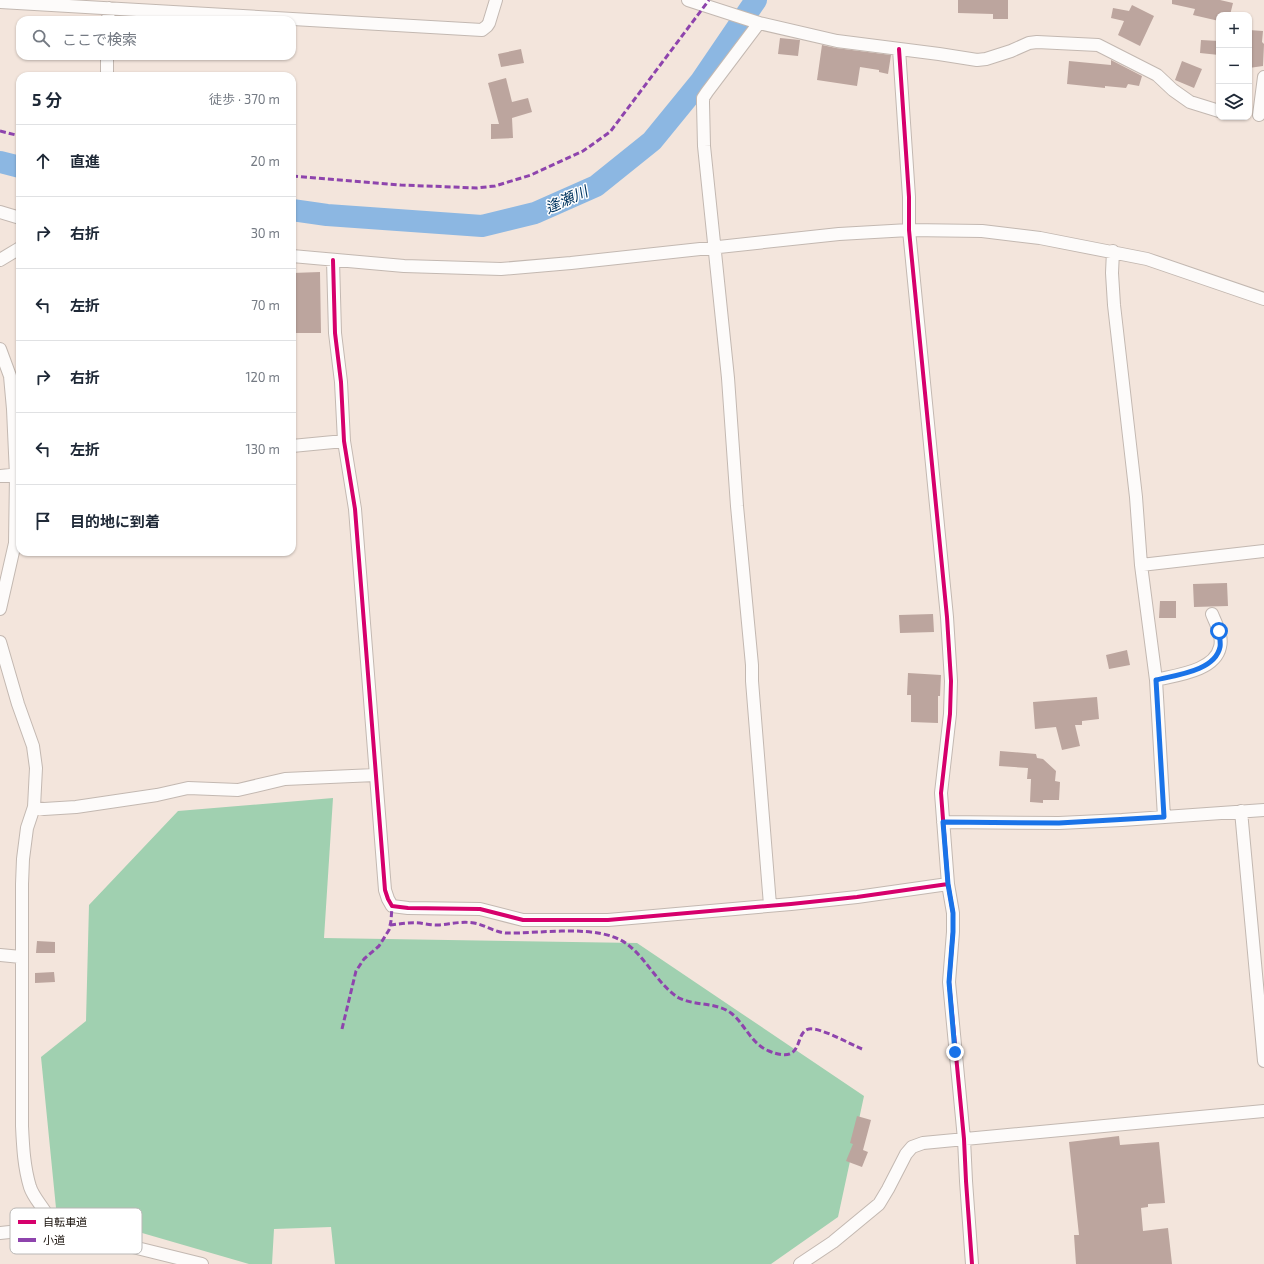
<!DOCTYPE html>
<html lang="ja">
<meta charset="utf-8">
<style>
:root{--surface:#fff;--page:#f2f2f3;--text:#1f2937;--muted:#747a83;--line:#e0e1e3}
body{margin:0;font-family:"Exo 2","Noto Sans JP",sans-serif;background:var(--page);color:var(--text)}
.controls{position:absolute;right:12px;top:12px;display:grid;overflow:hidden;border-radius:8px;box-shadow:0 1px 3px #0004}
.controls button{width:36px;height:36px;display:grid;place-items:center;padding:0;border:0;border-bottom:1px solid var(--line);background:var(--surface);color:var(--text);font:20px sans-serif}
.stop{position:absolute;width:12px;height:12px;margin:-9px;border:3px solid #1a73e8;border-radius:50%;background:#fff}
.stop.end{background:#1a73e8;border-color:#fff;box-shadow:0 1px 4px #0008}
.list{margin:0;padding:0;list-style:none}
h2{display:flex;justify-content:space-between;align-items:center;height:52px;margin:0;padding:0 16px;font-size:17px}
h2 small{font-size:13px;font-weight:400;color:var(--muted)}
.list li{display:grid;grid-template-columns:26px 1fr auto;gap:12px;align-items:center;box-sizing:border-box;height:72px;padding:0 16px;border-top:1px solid var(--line)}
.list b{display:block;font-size:15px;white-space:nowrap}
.list em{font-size:13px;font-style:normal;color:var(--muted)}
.icon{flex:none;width:22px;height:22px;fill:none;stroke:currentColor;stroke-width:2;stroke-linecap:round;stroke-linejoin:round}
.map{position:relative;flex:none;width:1264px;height:1264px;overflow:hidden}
.search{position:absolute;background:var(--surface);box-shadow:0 1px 3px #0004;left:16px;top:16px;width:280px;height:44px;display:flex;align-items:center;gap:10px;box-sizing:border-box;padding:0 14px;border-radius:12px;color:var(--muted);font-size:15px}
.panel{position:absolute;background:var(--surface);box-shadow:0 1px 3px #0004;left:16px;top:72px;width:280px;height:484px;border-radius:12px}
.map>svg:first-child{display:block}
.forest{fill:#a0d0b0}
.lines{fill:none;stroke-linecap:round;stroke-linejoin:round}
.river{stroke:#8cb7e2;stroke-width:22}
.building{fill:#bca59e}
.minor-casing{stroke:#c3b8b1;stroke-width:14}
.minor{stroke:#fdfbfa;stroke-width:12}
.quiet{stroke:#8e44ad;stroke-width:3;stroke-dasharray:6 3;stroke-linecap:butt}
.cycleway-casing{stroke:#fff;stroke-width:6}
.cycleway{stroke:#d6006c;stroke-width:4}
.route{stroke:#1a73e8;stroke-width:5}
.labels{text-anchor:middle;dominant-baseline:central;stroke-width:3;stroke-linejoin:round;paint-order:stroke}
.water-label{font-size:15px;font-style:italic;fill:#053863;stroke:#fff}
.key{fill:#fff;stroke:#b9b7b5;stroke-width:1}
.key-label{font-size:11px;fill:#170f09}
</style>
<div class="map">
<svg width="1264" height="1264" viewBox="0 0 1264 1264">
<rect width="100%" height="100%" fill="#f3e5dc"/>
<!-- forest -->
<path class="forest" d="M333,798l-9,140 313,5 227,153 -26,121 -67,47h-436l-4,-37 -57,2 -2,35h-23l-193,-56 -15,-151 45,-36 3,-116 89,-94z"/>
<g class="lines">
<!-- river -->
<path class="river" d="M0,162l20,5
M292,210l35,5 155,11 53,-13 61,-27 56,-45 49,-60 55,-81"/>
</g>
<!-- building -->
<path class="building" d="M958,0h50v19h-15v-5l-35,-1z
M1172,0h48l13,3 -3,12h-11v6l-26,-6 2,-6 -23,-5z
M1132,5l22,11 -14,30 -22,-11 6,-14 -13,-3 2,-10 16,3z
M1249,30l14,1 -1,11 2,2 -1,22 -14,2z
M780,38l20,2 -2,16 -20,-2z
M1201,40l18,1v14l-19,-2z
M822,45l14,3 55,7 -3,19 -9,-2v-2l-19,-3 -3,19 -40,-6z
M521,49l3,14 -23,4 -3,-13z
M1111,60l31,16 -3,10 -11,-2 -2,4 -21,-2v2l-38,-4 2,-23 42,4z
M1182,61l20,8 -8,19 -19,-8z
M506,78l6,24 16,-4 4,14 -20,6 1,20 -22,1v-15h8l-11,-41z
M320,272l1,61h-29v-60z
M1227,583l1,23 -34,1 -1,-23z
M1160,601h16v17h-17z
M933,614l1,18 -34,1 -1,-18z
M1127,650l3,15 -21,4 -3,-14z
M908,673l33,2 -1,21h-2v27l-27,-1v-27h-4z
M1097,697l2,22 -17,2v4h-7l5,21 -18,4 -6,-23 -21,2 -2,-27z
M1000,751l36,3 1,4 6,1 13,12 -1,10 5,1 -1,18h-16v3l-13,-1 1,-23h-4l1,-11 -29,-2z
M37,941l18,1v11h-19z
M54,972l1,10 -20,1v-10z
M857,1116l14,4 -8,30 5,2 -6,15 -16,-6 7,-17 -3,-1z
M1119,1136l1,9 39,-3 6,61 -17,1v3l-7,1 2,23 25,-3 4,36h-96l-2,-29h5l-10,-93z"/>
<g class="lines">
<!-- minor casing -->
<g class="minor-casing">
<path id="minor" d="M688,0l71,23 78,18 102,13 38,6 9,-1 25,-8 18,-8 8,-1 61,3 59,30 16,15 17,12 29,9
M0,2l482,28 5,-4 2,-3 7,-23
M108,20l1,-12
M759,23l-52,69 -4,6v5l1,43 24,232 9,128 15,159v16l18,224
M899,49l10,148v33l38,387 4,64 -1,33 -9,79 7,91 5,29v19l-4,50 15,157 2,42 6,83
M107,76v-20
M1259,115l5,-38
M0,212l20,6
M1113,251l-1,22 2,32 22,192 5,68 15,115 8,137
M292,256l112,10 97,3 70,-6 268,-29 70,-4 73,1 58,7 107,21 117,40
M0,260l20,-12
M333,260l2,73 6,49 3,59 11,68 30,381 3,9 4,7 16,2 72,1 43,11h85l183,-16 66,-7 91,-13
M0,349l10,27 3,33 3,66 -1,68 -15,66
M292,446l52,-5
M0,476l20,-2
M1141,565l123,-14
M0,642l18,62 15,42 3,22 -2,39 -7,21 -4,31 -1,25v242c1,21 2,41 8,61 5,15 20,25 21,41
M1156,680c20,-5 59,-9 64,-33 3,-11 -4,-23 -8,-33
M34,807l10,2 32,-2 81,-12 31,-7 50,2 47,-11 90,-4
M1241,811l23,250
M943,822l116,1 63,-3 142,-10
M0,955l21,2
M0,1233l38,-4 26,1 138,34
M800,1264l33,-22 46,-38 9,-15 18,-35 6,-7 11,-4 341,-32"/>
</g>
<!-- minor -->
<use href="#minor" class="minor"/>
<!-- quiet -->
<path class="quiet" d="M0,131l20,5
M292,176l109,9 76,3 18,-2 36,-11 52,-24 27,-19 99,-132
M390,925c10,-1 20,-3 30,-2 6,1 12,2 18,2 13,-1 23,-4 36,-2 11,2 20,9 32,10 34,1 93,-10 121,11 19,14 32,42 52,54 16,8 37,4 52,15 14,11 20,31 38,38 37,15 24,-19 40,-22 11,-2 41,15 53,20
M342,1029l14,-58 8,-12 15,-13 10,-16 2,-9 1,-15"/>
<!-- cycleway casing -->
<g class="cycleway-casing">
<path id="cycleway" d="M899,49l10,148v33l38,387 4,64 -1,33 -9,79 7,91 5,29v19l-4,50 15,157 2,42 6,83
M333,260l2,73 6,49 3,59 11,68 30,381 3,9 4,7 16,2 72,1 43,11h85l183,-16 66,-7 91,-13"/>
</g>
<!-- cycleway -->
<use href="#cycleway" class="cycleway"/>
</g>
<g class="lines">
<!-- route -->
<path class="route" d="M955,1052l-6,-70 4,-50v-19l-5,-29 -5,-62 116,1 105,-6 -8,-137c20,-5 59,-9 64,-33 1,-5 -1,-11 -1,-16"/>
</g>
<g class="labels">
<!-- water labels -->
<g class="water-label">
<text transform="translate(566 199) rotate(-24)">逢瀬川</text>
</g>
</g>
<!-- legend -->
<rect x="10" y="1208" width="132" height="46" rx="6" class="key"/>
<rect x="18" y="1220" width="18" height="4" fill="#d6006c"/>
<rect x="18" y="1238" width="18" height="4" fill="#8e44ad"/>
<g class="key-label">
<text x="43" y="1226">自転車道</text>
<text x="43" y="1244">小道</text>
</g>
</svg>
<div class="controls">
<button>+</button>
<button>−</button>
<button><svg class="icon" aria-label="layers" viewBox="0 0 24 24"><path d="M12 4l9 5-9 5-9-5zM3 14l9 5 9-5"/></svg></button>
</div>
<div class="stop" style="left:1219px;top:631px"></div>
<div class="stop end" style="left:955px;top:1052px"></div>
<div class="search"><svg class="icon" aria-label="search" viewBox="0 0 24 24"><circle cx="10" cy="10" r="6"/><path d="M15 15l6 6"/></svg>ここで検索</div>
<section class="panel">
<h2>5 分<small>徒歩 · 370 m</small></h2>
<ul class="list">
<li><svg class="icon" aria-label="ahead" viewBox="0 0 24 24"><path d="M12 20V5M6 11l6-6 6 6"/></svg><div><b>直進</b></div><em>20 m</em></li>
<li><svg class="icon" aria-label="right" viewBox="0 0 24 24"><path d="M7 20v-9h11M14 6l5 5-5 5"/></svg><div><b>右折</b></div><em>30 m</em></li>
<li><svg class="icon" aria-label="left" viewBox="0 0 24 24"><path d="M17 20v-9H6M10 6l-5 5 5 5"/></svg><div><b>左折</b></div><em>70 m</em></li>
<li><svg class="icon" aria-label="right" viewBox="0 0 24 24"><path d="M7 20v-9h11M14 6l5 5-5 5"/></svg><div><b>右折</b></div><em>120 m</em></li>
<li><svg class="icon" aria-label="left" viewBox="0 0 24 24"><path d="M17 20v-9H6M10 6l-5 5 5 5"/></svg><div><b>左折</b></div><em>130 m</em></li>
<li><svg class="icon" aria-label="arrive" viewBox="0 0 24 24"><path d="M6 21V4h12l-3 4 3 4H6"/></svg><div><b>目的地に到着</b></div></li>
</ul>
</section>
</div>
